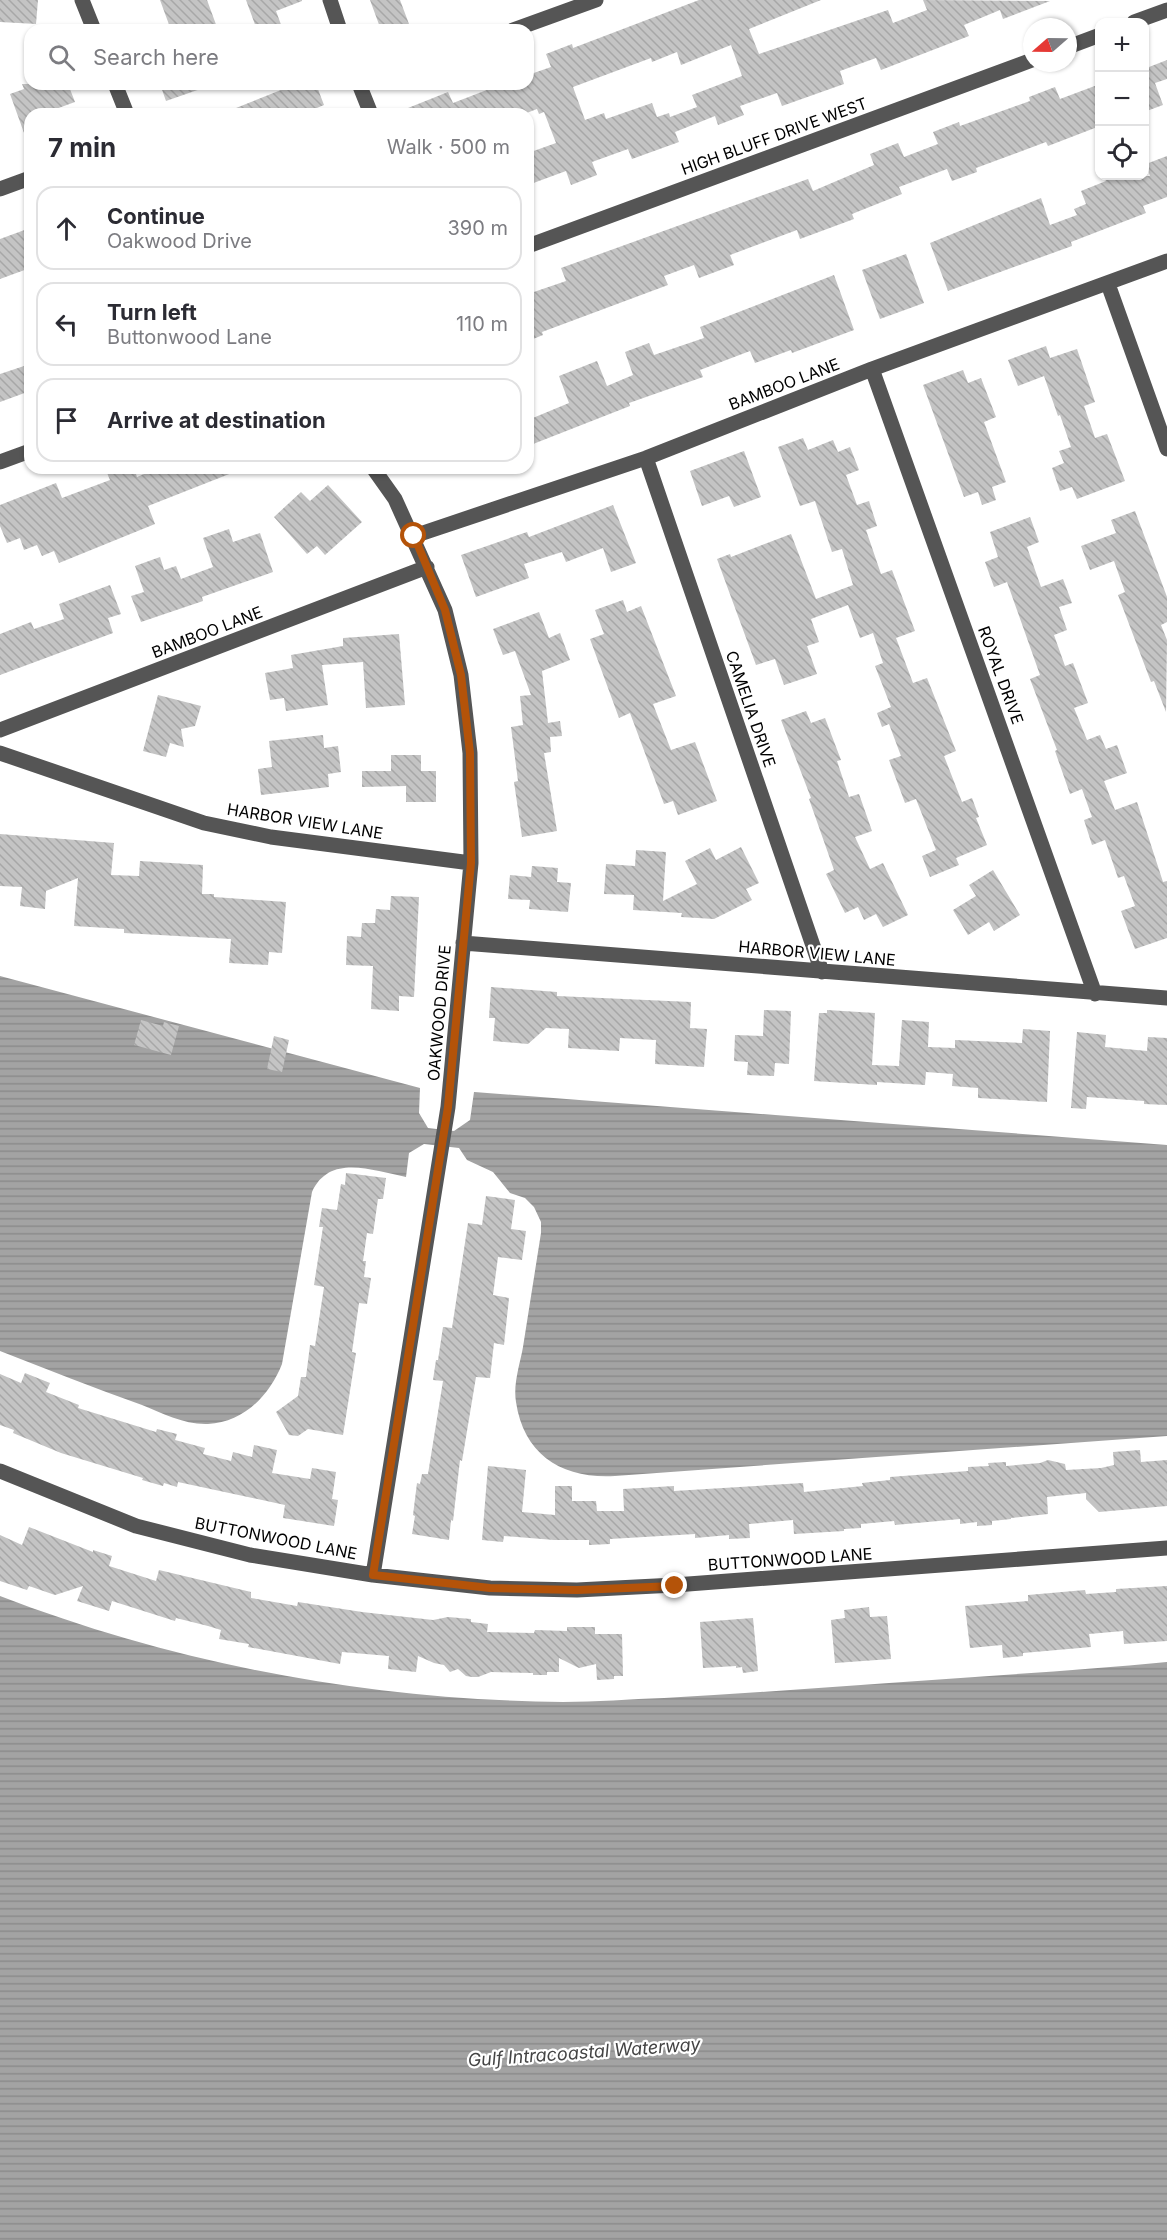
<!DOCTYPE html>
<meta charset="utf-8">
<style>
:root{--surface:#fff;--page:#f2f2f3;--text:#2b2b33;--muted:#7c7c81;--line:#e1e1e2}
body{margin:0;font-family:Inter,sans-serif;background:var(--page);color:var(--text)}
.controls{position:absolute;right:18px;top:18px;display:grid;overflow:hidden;border-radius:12px;box-shadow:0 2px 4px #0004}
.controls button{width:54px;height:54px;display:grid;place-items:center;padding:0;border:0;border-bottom:2px solid var(--line);background:var(--surface);color:var(--text);font:30px sans-serif}
.compass{position:absolute;left:1023px;top:18px;width:54px;height:54px;border-radius:50%;background:var(--surface);box-shadow:0 2px 4px #0004;rotate:250deg}
.stop{position:absolute;width:18px;height:18px;margin:-14px;border:4px solid #b45309;border-radius:50%;background:#fff}
.stop.end{background:#b45309;border-color:#fff;box-shadow:0 2px 6px #0008}
.list{margin:0;padding:0;list-style:none}
h2{display:flex;justify-content:space-between;align-items:center;height:78px;margin:0;padding:0 24px;font-size:26px}
h2 small{font-size:20px;font-weight:400;color:var(--muted)}
.list li{display:grid;grid-template-columns:39px 1fr auto;gap:18px;align-items:center;box-sizing:border-box;height:84px;margin:0 12px 12px;padding:0 12px;border:2px solid var(--line);border-radius:18px}
.list b{display:block;font-size:22px;white-space:nowrap}
.list p{margin:0;font-size:20px;white-space:nowrap;color:var(--muted)}
.list em{font-size:20px;font-style:normal;color:var(--muted)}
.icon{flex:none;width:33px;height:33px;fill:none;stroke:currentColor;stroke-width:2;stroke-linecap:round;stroke-linejoin:round}
.map{position:relative;flex:none;width:1167px;height:2240px;overflow:hidden}
.search{position:absolute;background:var(--surface);box-shadow:0 2px 4px #0004;left:24px;top:24px;width:510px;height:66px;display:flex;align-items:center;gap:15px;box-sizing:border-box;padding:0 21px;border-radius:18px;color:var(--muted);font-size:22px}
.panel{position:absolute;background:var(--surface);box-shadow:0 2px 4px #0004;left:24px;top:108px;width:510px;height:366px;border-radius:18px}
.map>svg:first-child{display:block}
.water{fill:url(#water-rules)}
.building{fill:url(#building-back-hatch);fill-rule:evenodd}
.lines{fill:none;stroke-linecap:round;stroke-linejoin:round}
.minor{stroke:#555;stroke-width:15}
.route{stroke:#b45309;stroke-width:8}
.labels{text-anchor:middle;dominant-baseline:central;stroke-width:4.5;stroke-linejoin:round;paint-order:stroke}
.street-label{font-size:16px;fill:#000;stroke:#fff}
.water-label{font-size:18px;font-style:italic;fill:#444;stroke:#fff}
</style>
<div class="map">
<svg width="1167" height="2240" viewBox="0 0 1167 2240">
<defs>
<pattern id="water-rules" width="6" height="5" patternUnits="userSpaceOnUse" patternTransform="scale(1.5)"><rect width="6" height="5" fill="#a3a3a3"/><path d="M0 2.5h6" fill="none" stroke="#8b8b8b"/></pattern>
<pattern id="building-back-hatch" width="6" height="6" patternUnits="userSpaceOnUse" patternTransform="scale(1.5)"><rect width="6" height="6" fill="#c4c4c4"/><path d="M-1 5l2 2M0 0l6 6M5-1l2 2" fill="none" stroke="#a7a7a7"/></pattern>
</defs>
<rect width="100%" height="100%" fill="#fff"/>
<!-- water -->
<path class="water" d="M0,976l420,112 -1,25 9,15 26,3 16,-11 4,-28 693,53v291l-552,40c-52,3 -91,-20 -99,-74 -3,-18 4,-38 7,-55 6,-38 12,-76 18,-114v-11l-7,-15 -9,-9 -15,-5 -17,-21 -26,-12 -8,-12 -35,-4 -15,9 -3,24c-33,-6 -76,-24 -94,15l-30,172c-12,31 -39,59 -74,60 -23,1 -46,-11 -66,-19 -48,-17 -95,-36 -142,-54z
M0,1596c179,69 371,104 563,106 33,0 67,-3 101,-4 75,-4 150,-10 225,-15 92,-7 185,-12 278,-21v578h-1167z"/>
<!-- building -->
<path class="building" d="M0,0h38l-2,24 -36,-2z
M160,0h47l11,30h-47z
M246,0h56v1l-26,10 7,19h-26z
M370,0h30l9,24 -16,6h-12z
M699,0h122l-72,29 10,25 129,-44 5,13 34,-13 -4,-10 127,1 -47,18 -3,-9 -36,15 5,11 -88,34 -5,-12 -36,13 4,13 -62,22 -5,-13 -37,13 4,9 -26,10 -3,-9 -40,16 4,10 -47,17 -4,-10 -36,13 5,13 -26,10 -5,-14 -38,14v-32l28,-10 -12,-31 -5,2 -2,-5 -13,5h-131l55,-22 5,11 39,-15 -2,-4h38v-9l23,-8 -5,-13 26,-10 1,4zM731,45l11,31 -50,19 5,12 -27,10 -1,-4 -12,4 -5,-14 -46,16 -2,-6 -19,7 -12,-33 78,-29 1,4 25,-10 4,13z
M1144,58h2l3,9 18,-7v19l-12,4 8,22 -19,7z
M22,84h46l7,18 -33,12h-12v30h-2l-18,-50 14,-5z
M160,84h48l1,2 -43,15z
M296,84h20l8,21 -12,5 1,4h-40l-2,-5 -11,5h-39z
M1100,84v42l-52,20 -2,-4 -70,26 1,4 -25,9 -5,-12 -48,18 3,7 -50,20 2,5 -54,20 -3,-9 -67,25 4,10 -35,13 -5,-13 -30,11 4,9 -126,47 1,3 -15,6v-47l38,-13 -5,-13 247,-89 5,12 61,-26 -4,-11 28,-11 6,14 34,-13 -5,-12 26,-10 1,4 70,-25 -1,-4 26,-10 5,12z
M1167,156v41l-24,9 3,7 -75,29 1,4 -124,45 -18,-48 111,-45 9,27 27,-10 -3,-6 12,-5 -5,-13 25,-10 -3,-5h47l-4,-12z
M30,228v40l-30,11v-40z
M906,254l18,49 -44,16 -18,-49z
M834,275l20,55 -62,23 -1,-3 -36,13 -5,-12 -50,19 3,7 -74,26 1,3 -102,40v-26l41,-17 -10,-27 38,-15 10,25 26,-11 -8,-23 24,-9 5,12 50,-17 -4,-11z
M1046,346l4,12 27,-9 18,53 -11,4 11,32 12,-4 18,47 -48,18 -5,-12 -12,4 -8,-23 12,-5 -5,-12 12,-4 -11,-32 -2,1 -14,-40 -26,10 -10,-26z
M30,364v27l-30,11v-28z
M963,370l5,13 13,-5 15,39 -12,5 22,60 -14,5 4,13 -14,5 -4,-13 -14,5 -41,-112z
M803,438l5,12 25,-10 5,12 12,-5 9,23 -13,5 11,30 12,-4 8,25 -11,4 15,44 11,-4 23,61 -19,7 17,45 14,-5 29,73 -12,5 18,46 10,-4 7,19 -3,1 11,27 -31,13 3,7 -29,12 -8,-21 14,-6 -20,-51 -11,4 -16,-43 12,-4 -12,-32 -7,3 -5,-14 14,-6 -16,-41 8,-3 -10,-30 -13,5 -12,-33 -37,14 8,23 -12,4 10,28 -33,11 -9,-26 -19,6 -39,-106 13,-5 1,3 60,-23 25,65 37,-14 -11,-36 -10,3 -17,-51 -15,5 -22,-59z
M744,451l17,46 -27,10 -5,-11 -27,10 -12,-35z
M105,468h29l3,9 21,-9 84,1 -94,37 7,18 -96,39 -5,-12 -12,5 -5,-11 -13,5 -4,-12 -13,5 -7,-17v-21l56,-22 6,15 48,-18z
M328,485l34,37 -37,33 -8,-9 -10,8 -33,-37 27,-25 9,9z
M613,505l23,58 -25,9 -8,-24 -37,14 -4,-10 -38,12 5,14 -53,19 -15,-42 66,-23 2,5z
M1135,511l32,86v25l-6,3 6,15 -1,72 -12,-31 -3,1 -33,-87 7,-3 -11,-31 -24,9 -9,-24 35,-13 -5,-13z
M1030,517l9,25 -12,5 14,40 22,-8 9,24 -13,4 8,23 -13,5 11,31 8,-3 15,40 -14,5 13,32 13,-5 6,14 11,-4 10,28 -23,8 11,29 22,-8 26,80 4,-1v57l-32,11 -14,-38 14,-5 -11,-30 -6,2 -13,-38 -13,5 -8,-25 8,-3 -10,-28 -12,5 -15,-43 2,-1 -27,-71 10,-4 -33,-93 -13,5 -9,-25 13,-5 -8,-25z
M229,529l4,13 27,-9 13,39 -71,25 1,4 -62,21 -10,-26 13,-4 -9,-26 25,-9 4,13 12,-4 5,13 32,-12 -10,-29z
M110,585l11,29 -13,4 5,15 -113,42v-41l31,-12 3,7 30,-10 -5,-15z
M623,600l4,12 14,-6 35,90 -23,8 18,46 24,-8 22,59 -39,14 -5,-14 -9,3 -34,-91 -11,5 -29,-79 14,-5 -9,-24z
M539,612l10,26 11,-5 10,27 -28,11 6,52 12,-2 2,15 -12,1 1,15 -7,1 13,78 -35,6 -8,-55 4,-1 -7,-54 12,-2 -3,-29 11,-1 -16,-44 -12,4 -10,-26z
M399,634l6,71 -39,3 -3,-46 -41,3 6,40 -42,6 -2,-13 -14,2 -5,-27 28,-5 -2,-13 52,-9v-8z
M158,695l43,11 -6,20 -14,3 3,18 -14,-4 -4,14 -23,-6z
M806,711l5,12 14,-5 16,42 -4,1 12,36 10,-3 13,37 -17,6 15,32 13,-6 25,52 -25,12 -7,-13 -12,6 -6,-13 -13,6 -19,-39 8,-4 -25,-71 2,-1 -30,-78z
M323,735l1,13 14,-2 3,26 -13,2 1,13 -68,8 -3,-26 14,-2 -3,-26z
M391,755h30v16h15v31h-30v-16l-44,1v-16h29z
M0,834l114,9 -3,32 28,1 1,-15 63,4 -1,29h12v3l72,5 -4,51 -13,-1 -1,13 -39,-2 2,-24 -107,-6v-4l-50,-3 4,-48 -32,13 -1,18 -25,-3 2,-19 -22,-1z
M741,847l18,36 -13,6 6,11 -38,19 -33,-2 1,-4 -49,-3 1,-15 -30,-1 2,-30 29,2 1,-16 30,2 -3,49 34,-17 -12,-23 25,-13 6,12z
M532,866l26,2 -1,14 14,1 -3,29 -39,-3 1,-9 -22,-1 2,-24 21,2z
M993,870l27,45 -26,16 -5,-9 -21,13 -15,-25 23,-14 -7,-11z
M391,896l28,1 -5,100 -15,-1v15l-28,-2 2,-43 -27,-1 1,-29 14,1 1,-14h13l1,-14 14,1z
M491,987l66,5v4l134,6 -1,26 17,1 -3,38 -49,-3 1,-24 -36,-2 -1,13 -51,-3 1,-19 -23,-1 -18,16 -35,-3 2,-23h-6z
M764,1010l27,1 -2,53 -14,-1 -1,13 -27,-1 1,-13 -14,-1 1,-26 28,1z
M827,1010l48,3 -3,52 27,1 3,-46 27,2 -1,25 27,1v-8l67,3 1,-14 27,2 -3,71 -69,-4v-10l-26,-2 1,-12 -27,-2 -1,13 -48,-3v3l-63,-4 5,-68h8z
M141,1020l22,6 1,-4 15,4 -8,29 -37,-10z
M1077,1032l29,3 -1,12 42,4 1,-14 19,1v67l-23,-1v-3l-57,-4 -1,12 -15,-1z
M274,1036l15,4 -7,32 -15,-3z
M346,1173l40,5 -3,21h-5l-5,35 -6,-1 -4,28h3l-2,16 7,1 -4,26 -8,-1 -7,49 4,1 -13,82 -35,-6 -10,7 -9,-1 -13,-23 22,-16 3,-19h5l4,-32 5,1 9,-59 -10,-2 9,-58h-4l3,-19 15,2 4,-26 4,1z
M486,1196l29,4 -4,29 15,2 -4,29 -24,-3 -5,38 16,3 -5,47 -10,-2 -4,35 -14,-1 -14,84 -2,-1 -7,61 -2,-1 -2,20 -37,-6 3,-18 -2,-1 4,-32 3,1 2,-10h6l15,-93 -10,-1 3,-20h2l5,-33 9,1 16,-105 14,2z
M25,1373l25,10 -4,9 33,13 -1,3 78,24 1,-3 20,5 -2,6 30,8 -2,6 28,7 2,-9 19,5 2,-12 23,5 -5,23 38,6 2,-11 24,4 -4,27 6,1 -4,26 -51,-8 2,-13 -107,-23 -1,5 -13,-4 -1,3 -21,-6 1,-2 -82,-25 -48,-20 1,-3 -14,-5v-51l21,9z
M1140,1450l1,12 26,-2v46l-68,6 -13,-13v-6l-39,4 1,17 -37,4v1l-19,2v4l-15,1v-4l-17,2v-5l-65,6 -1,-4 -33,3v4l-17,1v2l-50,3 -1,-14 -44,4 1,14 -21,1v-4l-34,3v-4l-85,5v5l-21,1v-5h-35l-50,-4 -1,6 -21,-2 6,-74 38,4 -4,42 33,3v-29h17v15h24l1,10h27l-1,-22 51,-3v5l129,-8 1,9 59,-6 -1,-3 28,-3v-3l78,-6v-4l21,-1 -1,-3 18,-1v4l34,-3 8,-3 17,4 1,6 35,-2 13,-3 -1,-13z
M29,1527l64,25v-2l19,6 -3,10 47,15 3,-11 92,22v6l46,8 1,-4 64,10 71,8 15,-3 23,2v3l17,2 -1,8 47,1 1,-3 32,1v-4h28v7h27l1,42h-9v3l-17,1 -1,-16 -17,4 -20,-10v14h-12v3h-14v-2l-42,-1 -13,5h-6l-6,-1 -8,-7 -8,3 -6,-7 -10,-2 -16,-7 -2,16 -28,-3 1,-13 -47,-4 -2,12 -92,-17 1,-3 -30,-5 2,-9 -13,-4 -32,-8 -1,3 -63,-20 -3,10 -32,-10 6,-15 -28,9 -26,-9 -2,4 -27,-9v-46l22,10z
M1167,1586v55l-43,3 -1,-13 -34,3 2,13 -68,6v3l-20,2 -1,-13 -32,3 -5,-42 63,-5v-6l57,-5 1,4 30,-2v-3z
M869,1607l1,10 17,-1 4,43 -56,4 -4,-43 14,-2 -1,-8z
M753,1618l5,53 -15,2 -1,-6 -6,1v-2l-33,2 -3,-46z"/>
<g class="lines">
<!-- minor -->
<path class="minor" d="M82,0l12,30
M330,0l10,30
M1134,22l33,-12
M513,30l83,-30
M1068,47l32,-12
M115,84l12,30
M359,84l12,30
M0,189l30,-11
M528,246l504,-186
M1108,284l59,165
M872,369l223,625
M646,458l176,514
M0,462l30,-11
M373,468l22,31 50,111 16,65 9,78 1,110 -23,244 -75,468
M414,536l232,-78 226,-89 295,-108
M0,730l427,-163
M0,753l204,70 67,14 200,26
M463,943l704,55
M0,1471l136,55 114,29 123,20 117,13 87,2 98,-5 492,-37"/>
</g>
<g class="lines">
<!-- route -->
<path class="route" d="M414,536l31,74 16,65 9,78 1,110 -23,244 -75,468 117,13 87,2 98,-4"/>
</g>
<g class="labels">
<!-- street labels -->
<g class="street-label">
<text transform="translate(774 136) rotate(-20)">HIGH BLUFF DRIVE WEST</text>
<text transform="translate(784 384) rotate(-21)">BAMBOO LANE</text>
<text transform="translate(207 632) rotate(-21)">BAMBOO LANE</text>
<text transform="translate(1001 675) rotate(70)">ROYAL DRIVE</text>
<text transform="translate(751 709) rotate(71)">CAMELIA DRIVE</text>
<text transform="translate(305 821) rotate(9)">HARBOR VIEW LANE</text>
<text transform="translate(817 953) rotate(5)">HARBOR VIEW LANE</text>
<text transform="translate(439 1013) rotate(-85)">OAKWOOD DRIVE</text>
<text transform="translate(276 1538) rotate(11)">BUTTONWOOD LANE</text>
<text transform="translate(790 1559) rotate(-4)">BUTTONWOOD LANE</text>
</g>
<!-- water labels -->
<g class="water-label">
<text transform="translate(584 2052) rotate(-4)">Gulf Intracoastal Waterway</text>
</g>
</g>
</svg>
<div class="controls">
<button>+</button>
<button>−</button>
<button><svg class="icon" aria-label="locate" viewBox="0 0 24 24"><circle cx="12" cy="12" r="6"/><path d="M12 2v4M12 18v4M2 12h4M18 12h4"/></svg></button>
</div>
<svg class="compass" viewBox="-18 -18 36 36"><path d="M0-13l5 13h-10z" fill="#e53935"/><path d="M0 13l5-13h-10z" fill="#7c7c81"/></svg>
<div class="stop" style="left:414px;top:536px"></div>
<div class="stop end" style="left:675px;top:1586px"></div>
<div class="search"><svg class="icon" aria-label="search" viewBox="0 0 24 24"><circle cx="10" cy="10" r="6"/><path d="M15 15l6 6"/></svg>Search here</div>
<section class="panel">
<h2>7 min<small>Walk · 500 m</small></h2>
<ul class="list">
<li><svg class="icon" aria-label="ahead" viewBox="0 0 24 24"><path d="M12 20V5M6 11l6-6 6 6"/></svg><div><b>Continue</b><p>Oakwood Drive</p></div><em>390 m</em></li>
<li><svg class="icon" aria-label="left" viewBox="0 0 24 24"><path d="M17 20v-9H6M10 6l-5 5 5 5"/></svg><div><b>Turn left</b><p>Buttonwood Lane</p></div><em>110 m</em></li>
<li><svg class="icon" aria-label="arrive" viewBox="0 0 24 24"><path d="M6 21V4h12l-3 4 3 4H6"/></svg><div><b>Arrive at destination</b></div></li>
</ul>
</section>
</div>
